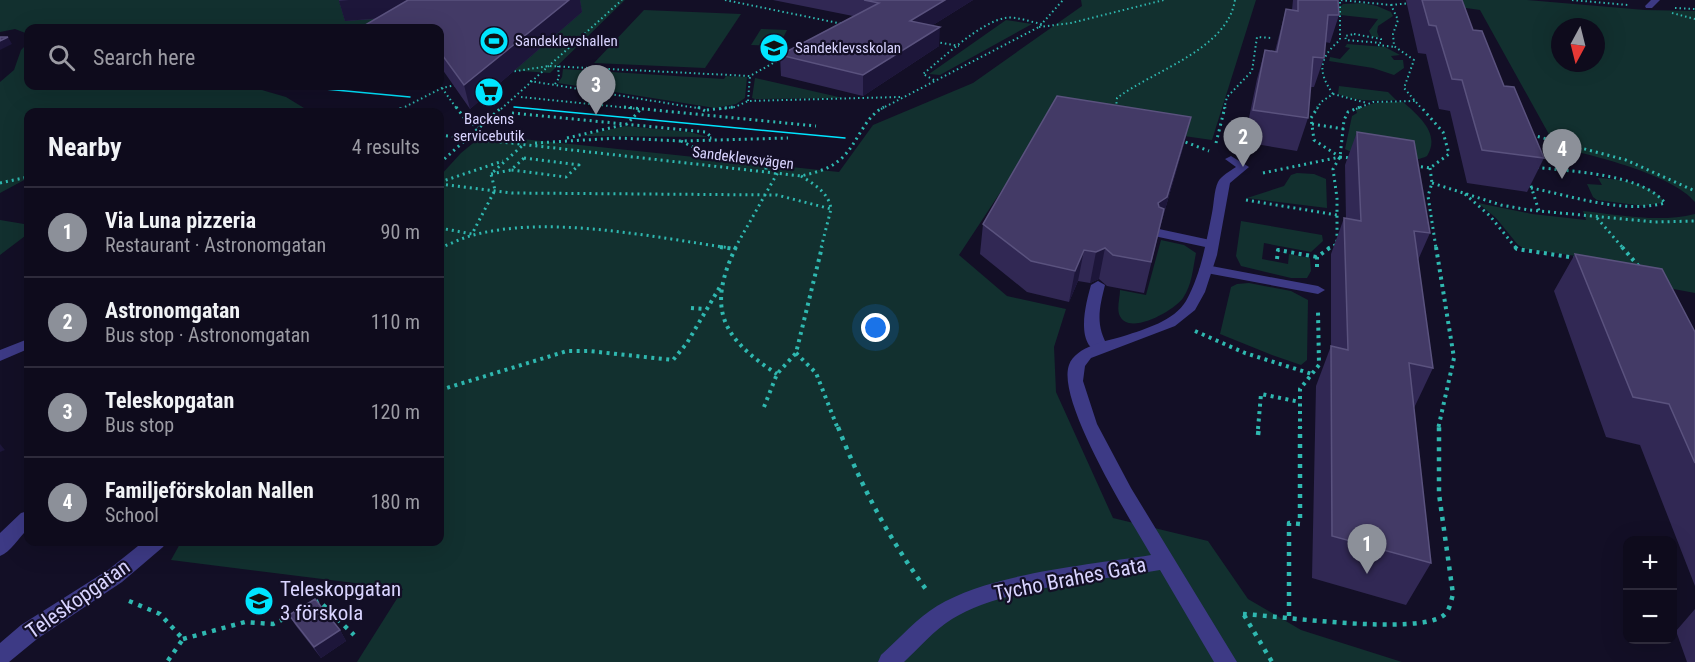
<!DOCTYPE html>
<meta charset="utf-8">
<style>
:root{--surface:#0e0b1c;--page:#1c1929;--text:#f1f3f6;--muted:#9b9ba3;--line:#2e2b3b;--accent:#8c9099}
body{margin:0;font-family:"Roboto Condensed",sans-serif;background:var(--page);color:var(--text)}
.controls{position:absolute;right:18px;bottom:18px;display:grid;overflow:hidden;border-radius:12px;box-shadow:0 6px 24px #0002}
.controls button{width:54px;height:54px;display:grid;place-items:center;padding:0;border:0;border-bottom:2px solid var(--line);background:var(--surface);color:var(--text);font:30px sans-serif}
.compass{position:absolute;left:1551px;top:18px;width:54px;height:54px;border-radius:50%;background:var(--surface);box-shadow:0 6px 24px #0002;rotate:187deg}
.you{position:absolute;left:876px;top:328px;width:21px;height:21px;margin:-15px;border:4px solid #fff;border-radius:50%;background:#1a73e8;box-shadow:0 0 0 9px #1a73e833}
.badge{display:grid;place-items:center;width:39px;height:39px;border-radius:50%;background:var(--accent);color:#fff;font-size:20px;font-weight:700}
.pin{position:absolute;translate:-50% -50px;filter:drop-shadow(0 2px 3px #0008)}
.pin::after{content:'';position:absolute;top:32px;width:21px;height:18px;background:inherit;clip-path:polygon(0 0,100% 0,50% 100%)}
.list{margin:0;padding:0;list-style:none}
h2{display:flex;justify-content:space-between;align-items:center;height:78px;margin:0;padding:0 24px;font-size:26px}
h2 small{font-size:20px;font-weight:400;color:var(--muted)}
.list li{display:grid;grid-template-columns:39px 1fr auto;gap:18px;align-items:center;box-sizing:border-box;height:90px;padding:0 24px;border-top:2px solid var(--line)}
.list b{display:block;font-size:22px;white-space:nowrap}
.list p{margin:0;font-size:20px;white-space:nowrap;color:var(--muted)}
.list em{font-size:20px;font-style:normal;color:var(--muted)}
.icon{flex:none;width:33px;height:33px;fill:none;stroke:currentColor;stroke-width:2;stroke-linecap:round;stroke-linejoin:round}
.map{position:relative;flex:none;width:1695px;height:662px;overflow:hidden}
.search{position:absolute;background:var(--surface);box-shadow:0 6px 24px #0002;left:24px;top:24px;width:420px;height:66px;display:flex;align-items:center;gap:15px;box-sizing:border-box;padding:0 21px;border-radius:12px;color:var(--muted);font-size:22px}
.panel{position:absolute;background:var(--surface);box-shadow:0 6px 24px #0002;left:24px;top:108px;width:420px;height:438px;border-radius:12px}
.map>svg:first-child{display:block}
.green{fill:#12302f;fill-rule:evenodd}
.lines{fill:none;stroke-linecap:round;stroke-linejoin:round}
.path-far3{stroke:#2fb8b0;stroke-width:2;stroke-dasharray:1.5 3;stroke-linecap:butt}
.path-far2{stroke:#2fb8b0;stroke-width:3;stroke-dasharray:2 4;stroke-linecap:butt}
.path-far1{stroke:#2fb8b0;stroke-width:4;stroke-dasharray:3 4.5;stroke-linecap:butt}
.path{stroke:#2fb8b0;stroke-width:4.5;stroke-dasharray:4 6;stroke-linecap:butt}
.service{fill:#3d3a85;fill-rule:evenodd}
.minor{fill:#3d3a85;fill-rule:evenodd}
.tram{stroke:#00e5ff;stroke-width:1.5}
.wall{fill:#312854}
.shaded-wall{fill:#1d163a}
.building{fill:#433a66;stroke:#5a527e;stroke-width:1.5}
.labels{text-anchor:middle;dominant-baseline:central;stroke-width:4.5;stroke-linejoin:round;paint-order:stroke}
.far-poi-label{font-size:15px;fill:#d9d4ff;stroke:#130f26;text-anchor:start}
.far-street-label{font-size:15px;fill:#d9d4ff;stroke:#130f26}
.near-street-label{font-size:21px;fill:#d9d4ff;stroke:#130f26}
.near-poi-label{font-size:21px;fill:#d9d4ff;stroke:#130f26;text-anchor:start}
</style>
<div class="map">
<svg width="1695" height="662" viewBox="0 0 1695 662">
<rect width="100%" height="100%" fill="#130f26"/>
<!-- green -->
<path class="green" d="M0,0h625l-75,73 -110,-8v-37h-412v6l-13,-5 -15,3z
M1081,0h175l-44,140 -162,-23 -91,138 48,41 59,13 -12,38 2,45 57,126 95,23 40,58 53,31 101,32h-1045l46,-73 -232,-29 10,-18h259v-366l21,-23 22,-18 356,37 34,-47 100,-42 109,-77z
M1411,0h116l118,10 50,1v191c-23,-28 -103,-47 -139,-55l-76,-137zM1560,27h36v36h-36z
M1362,3l15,3 14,6 2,4 -15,10 -1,6 2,5h-7l-3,-6 9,-12 -38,-4 -3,-5 6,-6z
M644,10l97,4 -36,54 -111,-5z
M1006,20l26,4 -92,51 -11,-1z
M761,29l26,1 -8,16 -28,-1z
M28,43v43h220l38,11 18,11 -3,4h-273v66l-28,15v-111l14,-12 7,-20z
M1347,44l38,3 15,8 -9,1 3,4h9l1,8 -10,7 -21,-7 -44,-7 1,-4 10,2 10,-11 -5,-1z
M563,69l161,10 2,-3 21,1 -2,21 -9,6 -21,4 -157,-25 4,-6z
M755,78l88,20 -88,1 -3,-1z
M1339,86l49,6 8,8c-21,1 -38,2 -58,-6z
M1389,102h14c16,14 38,32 24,54 -19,10 -63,2 -82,-7l7,-33 5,-3 -1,-3 18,-7z
M625,126l65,6 18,5 -127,-1z
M1297,173l17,1 12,5 1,29 -80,-10 37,-12 7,-11z
M1598,178c20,1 52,5 65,22l-1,3 -18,3 -47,-6 -4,-3 -6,-13 15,1z
M1478,203l54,11 54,6 -3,-9c38,4 75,12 112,3v79l-80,-15 -9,-18 -81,-11 -7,-4 -22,-27z
M0,220l24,4 1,12 -25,19z
M1241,221l81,14 1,6 -12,11 -47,-9 -2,16 26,5 1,-10 21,4 1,13 -4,7h-16l-50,-12 -5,-10z
M1161,240l23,5 12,8c-3,15 -4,32 -13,45 -8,12 -56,40 -64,16 -2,-7 1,-17 1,-24l26,5z
M1249,283l42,8 17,9 -1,60 -6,5 -29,-10 -52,-21 11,-47 6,-3z"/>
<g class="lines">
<!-- path-far3 -->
<path class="path-far3" d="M725,0l118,24
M1572,0l56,5
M1391,5l20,-2
M1675,8l20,1
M1672,13l23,6
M1039,27l32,-4 93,-23
M1354,34l27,5v4l-35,-3 -1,-4z
M936,42l23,4
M1378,45l17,2
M510,72l39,-6 201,10 32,-18
M934,80l-11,-6c20,-16 56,-51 82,-56 12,-2 25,4 37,6
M530,81l173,28
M555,84l4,-6 -1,-12
M442,88l15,21
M1333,94l34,9
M521,97l118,12
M748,101l2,-25
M1116,108l1,-10c37,-28 110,-48 118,-98
M401,109l41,-21 14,-3
M501,109l121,-109
M720,109l15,-2 13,-6 152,-4
M881,109l158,-82 24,-27
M1224,109l3,-12 25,-26 5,-34 14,1
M1317,109l4,-7 12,-8c-16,-23 -14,-36 7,-54v-40l51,5 7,15 -5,14 1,12 20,14 -10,28 18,21
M1356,109l17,-7 42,-1"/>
<!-- path-far2 -->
<path class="path-far2" d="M456,107l10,13 12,7
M624,107l192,19
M698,107l9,5
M707,110l27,-3
M394,112l10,-5
M512,113l194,19 6,6h-2
M1312,124l32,5
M440,135l361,41c12,-3 26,-6 36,-14 20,-14 25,-44 47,-55
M1532,135l94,25 69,31
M567,138l60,-14 14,-15
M1180,140l29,11
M681,141l20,10 57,12 8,4v4
M535,143l83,-5 63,3 107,-3
M1216,143l9,-36
M1340,157l11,1
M524,158l55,7 -13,12 -55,-7z
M440,163l62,-56
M1415,166l15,2 19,-14 -6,-22 -22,-25
M1430,168l2,15 -4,13 8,52
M1263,173l77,-16 -26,-17 -3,-22 7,-11
M491,174l20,-4
M801,176c13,8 28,17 30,33l-10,39
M1529,180l10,31
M440,182l63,-21
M0,183l28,-6
M1432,183l69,22 28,5 126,12 40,-1
M440,184l72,9 265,2 54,14
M1531,188c42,8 91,26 134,15 -24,-30 -94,-31 -130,-36
M1465,194l25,22 26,32
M1246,200l91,15
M1597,218l26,30
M440,228l32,6 23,-44 -4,-16 33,-30
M440,248c10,-4 20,-9 30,-12 77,-22 182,1 260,12
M735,248l43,-76
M1328,248l9,-4v-46l-4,-29 7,-12 4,-37 4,-8 12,-5"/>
<!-- path-far1 -->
<path class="path-far1" d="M720,247l15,2
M736,247c-30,62 -14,91 41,127
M1436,247l18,111 -16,71
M1515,247l2,2 59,9
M1622,247l19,22
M440,248l3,-1
M1277,259l1,-9 39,7
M1317,267v-10l14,-10
M691,308l13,1
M1195,331l50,22 67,21
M796,353l20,20 22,56
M440,390l127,-39h22l84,9 14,-17 34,-58
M764,407l13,-33 19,-21 26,-106
M1258,429l3,-35 39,8
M1300,429v-40l19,-24 -1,-54"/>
<!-- path -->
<path class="path" d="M838,427c23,59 52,114 90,165
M1258,435l1,-8
M129,601l31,13 23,25 -16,23
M315,603l4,-2 35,34
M1243,614c37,2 176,22 201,1 6,-5 7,-14 9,-21l-14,-100v-67
M1244,615l28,47
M1289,616v-93l11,1v-97
M183,639l62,-17 28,2 19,-9"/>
<!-- service -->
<path class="service" d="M1651,0h9l-8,8h-6l-1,-2z
M1159,229l56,12 2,3 -7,4 -56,-12 -1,-3z
M1206,265l112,21 7,4 -7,4 -117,-22 -2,-3z
M1098,281l7,4c-6,24 -10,41 4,63l-8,5c-27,-7 -15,-50 -10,-68z
M28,339v10l-28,12v-11z"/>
<!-- minor -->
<path class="minor" d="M1231,156l18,11 -19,16 -13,72 -12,37 -10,18 -20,16 -84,32 -6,8 -2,15 14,43 34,64 106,174h-23l-54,-92c-59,10 -159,18 -208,49 -18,11 -33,29 -48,43h-26l3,-7c18,-16 36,-37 56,-49 54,-33 152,-41 214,-51 -20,-34 -95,-154 -82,-190 7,-19 38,-24 55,-29 21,-7 50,-15 62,-35 15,-27 20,-58 26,-88 2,-9 2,-23 6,-31 3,-6 12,-11 18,-15l-11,-8z
M28,511v18c-9,8 -17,23 -28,27v-23l21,-20z
M143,542h23l-3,5 -41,35 -85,57 -28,23h-9v-19l21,-18 87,-55z"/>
<!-- tram -->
<path class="tram" d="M293,86l117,11
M514,107l331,31"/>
</g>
<!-- wall -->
<path class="wall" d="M339,0h241l2,12 -112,97 -30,-43v-38l-64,-9 -31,2 -6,-20z
M773,0h200l-40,25 6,21 -76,50 -82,-20 -1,-21 73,-39z
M1293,0h45l1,15 -9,28 -5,-1 -1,16 -10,29h-4l-2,31 -11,33 -53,-9 13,-63 8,-29 10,1 11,-42 6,1z
M1406,0h56l11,30 71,128 -17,34 -60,-9 -17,-72 -11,-2 -13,-55 -8,-1z
M1357,132l73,101 -12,27 15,108 -19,40 17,155 -25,42 -94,-27 4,-192 15,-40v-92l13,-36 2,1 -1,-54z
M1184,144l-24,83 -16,66 -37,-7 -8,-7 -9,4 -12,-2 -9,21 -42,-10 -47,-38 3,-30z
M1575,254l120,78v254l-55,-141 -34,-8 -52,-146z
M1695,609v53h-8l-11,-31z
M289,615l51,15 6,11 -25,17 -25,-32z"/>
<!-- shaded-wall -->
<path class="shaded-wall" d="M349,0h68l4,15 -76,6 -6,-20z
M569,0h11l2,12 -112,97 -6,-24z
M945,0h28l-64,40 1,-19z
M940,27l-1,19 -76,50v-21z
M8,37l4,7 -12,6v-9z
M1191,117l-7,27 -24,83 -16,66 16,-66 -2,-24z
M1105,248l-6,31 -9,4 6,-31z
M1084,250l-6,31 -9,21 6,-31z
M0,444l5,6 -5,2z
M340,630l6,11 -25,17 -7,-11z"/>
<!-- building -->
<path class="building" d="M408,0h161l-105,85 -24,-33v-24h-80z
M864,0h81l-35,21 30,6 -77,48 -83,-20 99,-52z
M1298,0h40l1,15h-11l-4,43 -11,-1 -5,61 -55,-8 12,-60 12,2 9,-43 12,2z
M1422,0h40l11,30 9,1 22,55 10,1 30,71 -62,-8 -20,-70 -10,-1 -16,-53 -7,-1z
M0,37h8l-8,4z
M1057,96l134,21 -24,80 -9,6 1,4 5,2 -13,53 -38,-7 -8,-7 -9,4 -12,-2 -9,21 -44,-10 -48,-37z
M1357,132l57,9 16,92 -16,-2 19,137 -24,-5 22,200 -99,-27 -1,-190 17,4 -4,-132 17,3z
M1575,254l87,15 33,63v131l-26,-59 -36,-7z
M315,599l25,31 -26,17 -25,-32z"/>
<!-- icons -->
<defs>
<g id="stadium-disc" transform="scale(1.5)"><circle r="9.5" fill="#00e5ff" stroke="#130f26"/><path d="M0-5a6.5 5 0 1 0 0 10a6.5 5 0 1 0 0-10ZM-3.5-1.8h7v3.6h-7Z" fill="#111"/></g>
<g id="school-disc" transform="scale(1.5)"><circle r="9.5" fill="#00e5ff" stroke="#130f26"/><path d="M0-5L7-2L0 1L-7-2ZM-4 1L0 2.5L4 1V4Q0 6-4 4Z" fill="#111"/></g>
<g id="supermarket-disc" transform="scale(1.5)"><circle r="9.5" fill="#00e5ff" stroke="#130f26"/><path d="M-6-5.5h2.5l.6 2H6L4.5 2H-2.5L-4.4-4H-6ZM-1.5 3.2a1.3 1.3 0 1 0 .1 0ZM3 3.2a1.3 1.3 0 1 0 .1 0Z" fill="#111"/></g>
</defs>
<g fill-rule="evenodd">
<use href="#stadium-disc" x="494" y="41"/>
<use href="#school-disc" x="774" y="48"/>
<use href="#supermarket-disc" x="489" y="92"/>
<use href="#school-disc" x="259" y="601"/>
</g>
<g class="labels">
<!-- far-poi labels -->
<g class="far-poi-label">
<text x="515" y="41">Sandeklevshallen</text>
<text x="795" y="48">Sandeklevsskolan</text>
<text x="489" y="119" text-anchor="middle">Backens<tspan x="489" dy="17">servicebutik</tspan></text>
</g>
<!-- far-street labels -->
<g class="far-street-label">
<text transform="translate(743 158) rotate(7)">Sandeklevsvägen</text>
</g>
<!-- near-street labels -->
<g class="near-street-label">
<text transform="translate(1070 579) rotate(-11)">Tycho Brahes Gata</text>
<text transform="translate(78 599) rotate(-35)">Teleskopgatan</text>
</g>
<!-- near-poi labels -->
<g class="near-poi-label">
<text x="280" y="589">Teleskopgatan<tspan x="280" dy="24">3 förskola</tspan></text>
</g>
</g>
</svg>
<div class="controls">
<button>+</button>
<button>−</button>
</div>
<svg class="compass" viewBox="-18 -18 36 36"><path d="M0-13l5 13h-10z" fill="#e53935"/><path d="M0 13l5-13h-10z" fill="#9b9ba3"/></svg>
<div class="you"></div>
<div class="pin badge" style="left:1367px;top:574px">1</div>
<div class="pin badge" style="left:1243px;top:167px">2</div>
<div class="pin badge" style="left:596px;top:115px">3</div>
<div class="pin badge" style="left:1562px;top:179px">4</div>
<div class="search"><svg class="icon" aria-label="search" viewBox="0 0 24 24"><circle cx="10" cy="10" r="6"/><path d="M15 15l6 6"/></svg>Search here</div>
<section class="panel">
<h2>Nearby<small>4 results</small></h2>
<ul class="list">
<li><span class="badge">1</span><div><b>Via Luna pizzeria</b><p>Restaurant · Astronomgatan</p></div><em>90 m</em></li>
<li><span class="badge">2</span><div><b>Astronomgatan</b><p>Bus stop · Astronomgatan</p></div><em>110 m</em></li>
<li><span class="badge">3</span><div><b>Teleskopgatan</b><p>Bus stop</p></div><em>120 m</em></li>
<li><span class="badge">4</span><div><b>Familjeförskolan Nallen</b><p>School</p></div><em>180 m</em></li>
</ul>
</section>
</div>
